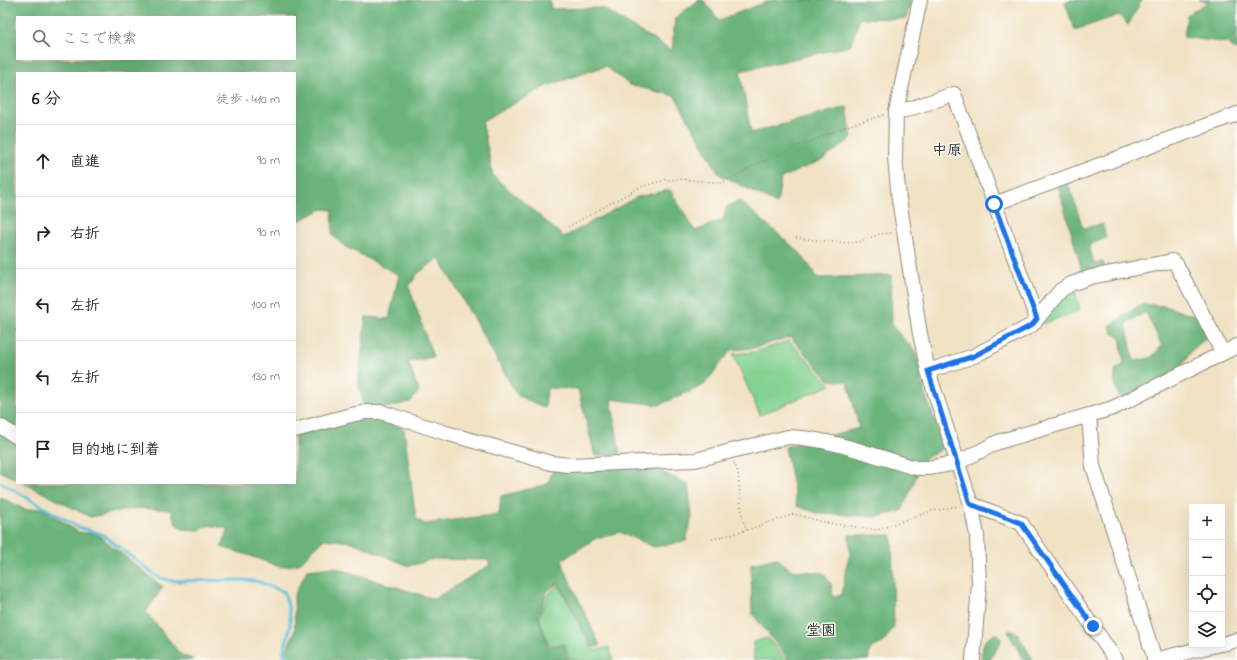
<!DOCTYPE html>
<html lang="ja">
<meta charset="utf-8">
<style>
:root{--surface:#fff;--page:#f2f2f2;--text:#222;--muted:#767676;--line:#e0e0e0}
body{margin:0;font-family:"Indie Flower","Klee One",sans-serif;background:var(--page);color:var(--text)}
.controls{position:absolute;right:12px;bottom:12px;display:grid;overflow:hidden;border-radius:0px;box-shadow:0 4px 16px #0002}
.controls button{width:36px;height:36px;display:grid;place-items:center;padding:0;border:0;border-bottom:1px solid var(--line);background:var(--surface);color:var(--text);font:20px sans-serif}
.stop{position:absolute;width:12px;height:12px;margin:-9px;border:3px solid #1a73e8;border-radius:50%;background:#fff}
.stop.end{background:#1a73e8;border-color:#fff;box-shadow:0 1px 4px #0008}
.list{margin:0;padding:0;list-style:none}
h2{display:flex;justify-content:space-between;align-items:center;height:52px;margin:0;padding:0 16px;font-size:17px}
h2 small{font-size:13px;font-weight:400;color:var(--muted)}
.list li{display:grid;grid-template-columns:26px 1fr auto;gap:12px;align-items:center;box-sizing:border-box;height:72px;padding:0 16px;border-top:1px solid var(--line)}
.list b{display:block;font-size:15px;white-space:nowrap}
.list em{font-size:13px;font-style:normal;color:var(--muted)}
.icon{flex:none;width:22px;height:22px;fill:none;stroke:currentColor;stroke-width:2;stroke-linecap:round;stroke-linejoin:round}
.map{position:relative;flex:none;width:1237px;height:660px;overflow:hidden}
.search{position:absolute;background:var(--surface);box-shadow:0 4px 16px #0002;left:16px;top:16px;width:280px;height:44px;display:flex;align-items:center;gap:10px;box-sizing:border-box;padding:0 14px;border-radius:0px;color:var(--muted);font-size:15px}
.panel{position:absolute;background:var(--surface);box-shadow:0 4px 16px #0002;left:16px;top:72px;width:280px;height:412px;border-radius:0px}
.map>svg:first-child{display:block}
.green{fill:#83d291;stroke:#577e5e}
.forest{fill:#6ab47b;stroke:#4a7053;fill-rule:evenodd}
.lines{fill:none;stroke-linecap:round;stroke-linejoin:round}
.stream{stroke:#62c3e0;stroke-width:3}
.minor-casing{stroke:#8e8678;stroke-width:16}
.path{stroke:#8e8678;stroke-width:1.5;stroke-dasharray:1 3;stroke-linecap:butt}
.minor{stroke:#fff;stroke-width:14}
.route{stroke:#1a73e8;stroke-width:5}
.labels{text-anchor:middle;dominant-baseline:central;stroke-width:3;stroke-linejoin:round;paint-order:stroke}
.quarter-label{font-size:15px;font-weight:bold;fill:#2b2b2b;stroke:#fdfcf7}
</style>
<div class="map">
<svg width="1237" height="660" viewBox="0 0 1237 660">
<rect width="100%" height="100%" fill="#fdfcf7"/>
<filter id="ink" filterUnits="userSpaceOnUse"><feTurbulence type="fractalNoise" baseFrequency=".025" numOctaves="2"/><feDisplacementMap in="SourceGraphic" scale="8" xChannelSelector="R" yChannelSelector="G"/><feConvolveMatrix kernelMatrix="1 2 1 2 8 2 1 2 1" color-interpolation-filters="sRGB"/></filter>
<filter id="wash" filterUnits="userSpaceOnUse"><feTurbulence type="fractalNoise" baseFrequency=".012" numOctaves="4" result="noise"/><feDisplacementMap in="SourceGraphic" scale="16" xChannelSelector="R" yChannelSelector="G"/><feGaussianBlur stdDeviation="0.9" result="paint"/><feColorMatrix in="noise" values="0 0 0 0 0 0 0 0 0 0 0 0 0 0 0 0 0 1.4 0 .05"/><feComposite in="paint" operator="in"/></filter>
<g filter="url(#wash)">
<rect width="100%" height="100%" fill="#f1e2c4"/>
<!-- green -->
<path class="green" d="M1074,288l6,22 -37,14 -2,-4 22,-27z
M789,341l42,44 -71,30 -27,-61 21,-2z
M559,585l34,66 16,-4 4,13h-43l-5,-16 -16,1 -10,-28 11,-25z
M768,638l17,21v1h-31l-1,-18z"/>
<!-- forest -->
<path class="forest" d="M0,0h550l1,9 51,-1 70,43 3,-33 24,-18h4l16,20 53,-20h139l-5,19 -46,-1 -10,28 -110,25 11,62 96,-26 5,31 -28,21 -43,19 -4,26 -58,-30 -44,-78 -45,-11 -25,-19 -58,20 -65,35 11,55 71,61 73,-40 33,-7 25,41 28,-11 4,-14 13,-5 60,52 18,25 73,-3 1,51 23,25 10,43 20,53 -22,13 -21,51 -26,6 -59,-4 -20,-7 -12,-59 74,-19 -11,-46 -19,-2 -39,-43 -37,11 -22,2 -27,35 -45,20 -48,-6 9,54 -25,3 -17,-67 -31,-1 -2,20 -28,-13 -78,-137 -22,16 -8,13 24,70 -25,5 11,29 -9,11 -25,6h-21l-6,-26 8,-65 23,2 10,-44 -55,-29 -12,-11 1,-25 -11,-1 -27,14v-150h-278v407l-17,-9zM17,17h278v42h-278z
M1072,0h70l-14,25 -9,-10 -44,15 -10,-27z
M1198,0h39v51l-9,-8 -44,-6 3,-22 21,-13z
M1068,182l15,46 20,-4 3,14 -17,7 5,19 9,-2 2,8 -26,6 2,-9 -23,-81z
M1141,304l25,2 18,7 14,2 9,22 -16,14 -11,18 -59,30c-5,-8 -8,-20 -5,-30l8,-5 -4,-28 -7,-2 -3,-8zM1146,312l16,34 -12,12 -16,3 -8,-38z
M361,417l18,1 25,11 12,90 9,5 74,-10 2,-18 47,-12 5,-15 99,-1 36,16 4,32 -6,25 -32,6 -34,-15 -24,6 -34,22 3,10 35,76 -7,2 -34,-65 -11,7 -10,26 10,31 16,-2 4,15h-289l5,-4 11,-26 -1,-34 13,-26 26,-3 101,32 56,-34 -2,-5 -55,-1 -24,7 -57,-24 -28,-3 -25,25 -19,3 -32,-12 -27,-8 8,-18 -20,-4 -8,5 -19,-1 -6,-5 -5,-14 -32,-2 -49,9 -66,-34h271v-47z
M0,498l9,3 16,9 17,-2 36,24 19,2 66,53 -17,25 35,43 13,5h-194z
M849,535h43l2,91 -10,16 -14,7 -2,11h-81v-2l-35,-45 -1,-49 26,-6 14,12 32,3 8,11 2,13 9,-2 4,-28 4,-12z
M1011,629l7,5 15,26h-10c-4,-10 -11,-19 -15,-29z
M998,634l3,4 -1,6 -10,14 1,2h-10c2,-13 1,-25 17,-26z"/>
<g class="lines">
<!-- stream -->
<path class="stream" d="M0,482l78,45 24,7 56,43 13,4 75,-1 13,2 25,10c9,27 8,34 -1,60l8,8"/>
</g>
</g>
<g filter="url(#ink)">
<g class="lines">
<!-- minor casing -->
<g class="minor-casing">
<path id="minor" d="M920,0l-24,112 -1,46 4,41 21,135 8,37 43,133 6,31 2,51 -6,74
M896,112l10,-2 48,-16 83,225
M994,204l243,-90
M928,371l46,-15 58,-31 29,-35 10,-6 20,-7 81,-16 4,3 47,89
M1089,416l4,50 62,194
M0,426l17,11
M295,430l56,-15 15,-3h15l65,21 105,30 17,2 127,-5 93,-23c43,1 86,19 128,31h12l29,-5 41,-21 115,-34 124,-62
M971,504l50,19 95,137
M1222,644l15,-4
M1154,660l62,-15"/>
</g>
<!-- path -->
<path class="path" d="M568,227l72,-40 25,-7 14,-1 43,4 35,-19 90,-38 37,-11
M796,238l49,5 14,-1 21,-8 13,-1
M734,463l4,9 4,46 5,12
M712,539l35,-9 47,-16 34,9 49,7 19,-7 36,-12 27,-5"/>
<!-- minor -->
<use href="#minor" class="minor"/>
</g>
</g>
<g class="lines" filter="url(#ink)">
<!-- route -->
<path class="route" d="M994,204l43,115 -5,6 -58,31 -46,15 42,133 51,19 72,103"/>
</g>
<g class="labels">
<!-- quarter labels -->
<g class="quarter-label">
<text x="947" y="151">中原</text>
<text x="821" y="631">堂園</text>
</g>
</g>
</svg>
<div class="controls">
<button>+</button>
<button>−</button>
<button><svg class="icon" aria-label="locate" viewBox="0 0 24 24"><circle cx="12" cy="12" r="6"/><path d="M12 2v4M12 18v4M2 12h4M18 12h4"/></svg></button>
<button><svg class="icon" aria-label="layers" viewBox="0 0 24 24"><path d="M12 4l9 5-9 5-9-5zM3 14l9 5 9-5"/></svg></button>
</div>
<div class="stop" style="left:994px;top:204px"></div>
<div class="stop end" style="left:1093px;top:626px"></div>
<div class="search"><svg class="icon" aria-label="search" viewBox="0 0 24 24"><circle cx="10" cy="10" r="6"/><path d="M15 15l6 6"/></svg>ここで検索</div>
<section class="panel">
<h2>6 分<small>徒歩 · 410 m</small></h2>
<ul class="list">
<li><svg class="icon" aria-label="ahead" viewBox="0 0 24 24"><path d="M12 20V5M6 11l6-6 6 6"/></svg><div><b>直進</b></div><em>90 m</em></li>
<li><svg class="icon" aria-label="right" viewBox="0 0 24 24"><path d="M7 20v-9h11M14 6l5 5-5 5"/></svg><div><b>右折</b></div><em>90 m</em></li>
<li><svg class="icon" aria-label="left" viewBox="0 0 24 24"><path d="M17 20v-9H6M10 6l-5 5 5 5"/></svg><div><b>左折</b></div><em>100 m</em></li>
<li><svg class="icon" aria-label="left" viewBox="0 0 24 24"><path d="M17 20v-9H6M10 6l-5 5 5 5"/></svg><div><b>左折</b></div><em>130 m</em></li>
<li><svg class="icon" aria-label="arrive" viewBox="0 0 24 24"><path d="M6 21V4h12l-3 4 3 4H6"/></svg><div><b>目的地に到着</b></div></li>
</ul>
</section>
</div>
